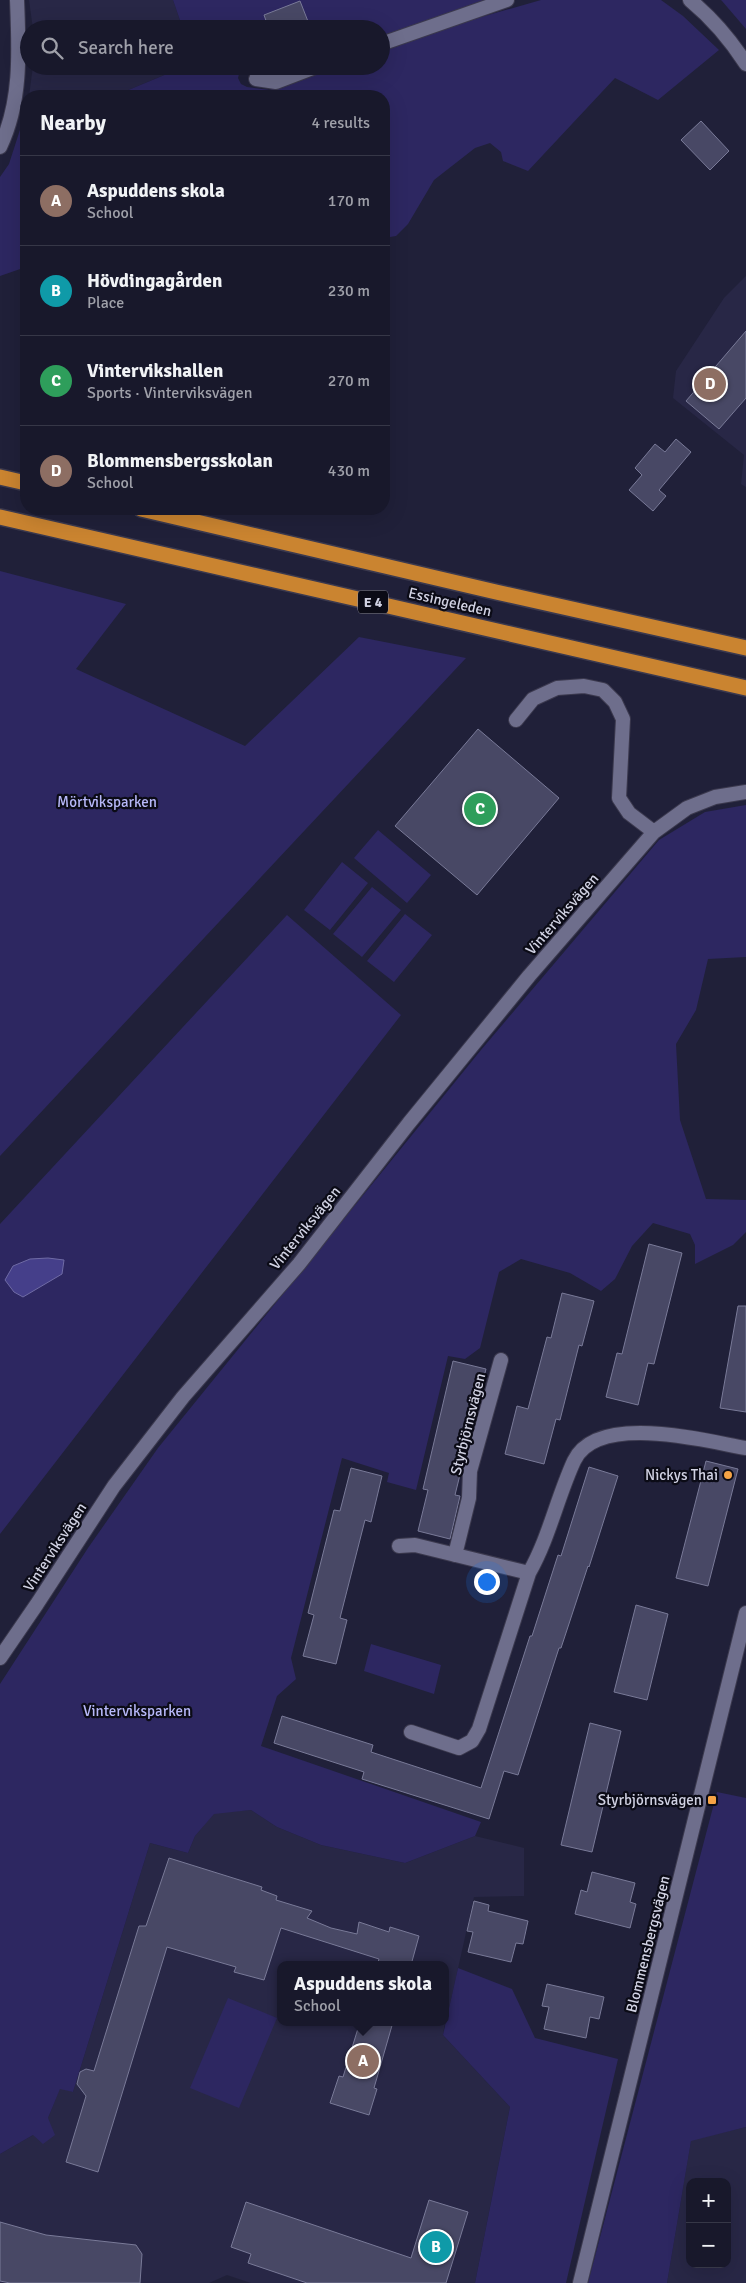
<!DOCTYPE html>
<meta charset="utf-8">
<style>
:root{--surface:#18182b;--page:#212133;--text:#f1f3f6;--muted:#9fa0a9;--line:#363747;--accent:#f5a345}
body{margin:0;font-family:Signika,sans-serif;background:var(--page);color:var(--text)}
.controls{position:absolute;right:15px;bottom:15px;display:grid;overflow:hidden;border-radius:10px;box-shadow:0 5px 20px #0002}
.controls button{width:45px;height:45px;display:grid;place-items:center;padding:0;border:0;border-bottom:1px solid var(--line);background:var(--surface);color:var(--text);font:25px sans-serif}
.you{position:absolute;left:486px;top:1581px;width:18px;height:18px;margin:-12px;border:4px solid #fff;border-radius:50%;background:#1a73e8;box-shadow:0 0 0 8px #1a73e833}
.badge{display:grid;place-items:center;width:32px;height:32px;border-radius:50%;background:var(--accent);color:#fff;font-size:16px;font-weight:700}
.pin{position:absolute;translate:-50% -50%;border:2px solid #fff;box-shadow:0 1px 5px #0006}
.popup{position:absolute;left:277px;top:1961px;width:172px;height:65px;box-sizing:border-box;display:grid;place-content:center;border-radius:10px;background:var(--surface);filter:drop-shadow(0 1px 4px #0005);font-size:16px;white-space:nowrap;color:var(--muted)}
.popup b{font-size:19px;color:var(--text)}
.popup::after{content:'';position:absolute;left:50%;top:100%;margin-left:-10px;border:10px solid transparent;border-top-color:var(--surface)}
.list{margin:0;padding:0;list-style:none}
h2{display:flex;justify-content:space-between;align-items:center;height:65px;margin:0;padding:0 20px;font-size:21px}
h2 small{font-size:16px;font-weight:400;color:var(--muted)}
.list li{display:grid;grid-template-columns:32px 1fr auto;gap:15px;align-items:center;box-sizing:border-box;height:90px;padding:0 20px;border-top:1px solid var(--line)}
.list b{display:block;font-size:19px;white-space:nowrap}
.list p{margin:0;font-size:16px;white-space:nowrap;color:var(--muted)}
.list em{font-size:16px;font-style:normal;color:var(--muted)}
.icon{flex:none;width:28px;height:28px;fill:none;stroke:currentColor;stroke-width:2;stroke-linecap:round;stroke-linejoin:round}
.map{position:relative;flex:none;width:746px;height:2283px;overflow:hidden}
.search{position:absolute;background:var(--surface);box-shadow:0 5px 20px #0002;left:20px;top:20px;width:370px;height:55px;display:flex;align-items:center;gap:12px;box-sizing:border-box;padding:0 18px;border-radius:28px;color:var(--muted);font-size:19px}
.panel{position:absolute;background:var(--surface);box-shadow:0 5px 20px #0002;left:20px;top:90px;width:370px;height:425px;border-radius:20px}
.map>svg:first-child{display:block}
.built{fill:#282746;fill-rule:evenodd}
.green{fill:#2d2761}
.water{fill:#453f8a;stroke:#6f6ba5}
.building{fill:#484865;stroke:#797a98}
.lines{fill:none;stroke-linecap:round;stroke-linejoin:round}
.minor-casing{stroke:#3b394e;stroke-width:16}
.motorway-casing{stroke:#3b394e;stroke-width:18}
.minor{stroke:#6e6e8c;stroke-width:14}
.motorway{stroke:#ca8430;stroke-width:15}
.poi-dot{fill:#f5a345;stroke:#0b0b16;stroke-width:2}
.labels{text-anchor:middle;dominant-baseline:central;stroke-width:4.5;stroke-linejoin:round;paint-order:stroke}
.shield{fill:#0b0b16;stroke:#9696a6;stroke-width:1}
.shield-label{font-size:14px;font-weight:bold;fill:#d1d2e3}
.street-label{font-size:15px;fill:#d1d2e3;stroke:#0b0b16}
.park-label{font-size:15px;fill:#b7b8f9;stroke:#0b0b16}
.poi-label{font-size:15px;fill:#d1d2e3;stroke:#0b0b16;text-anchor:end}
</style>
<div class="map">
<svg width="746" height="2283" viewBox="0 0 746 2283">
<rect width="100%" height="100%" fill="#202039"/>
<!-- built -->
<path class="built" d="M29,0h144l10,29h-150z
M33,66h153l-72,30h-85z
M746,276v211l-5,-3 3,-29 -71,-57 3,-27 48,-73z
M251,1810l26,17 44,18 84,18 70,-27 49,12v48l-50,1 -28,125v-57h-166v57h165l-2,13 67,72 -35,176h-224l-24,-8 -18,8h-209v-129l33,-19 15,-17 12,-30 13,4 77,-249 38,10 7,-17 19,-23z
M746,2127v156h-79l24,-143zM690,2182h37v82h-37z"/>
<!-- green -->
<path class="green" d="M173,0h320l-112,37v-8h-198z
M541,0h120l22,16 36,34 -61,50 -43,-22 -87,93 -25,-10 -2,-9 -11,-9 -15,5 -41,32 -26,44 -12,12 -12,2v-142h-270l72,-30h61l-8,8 -1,4 3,6 6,3 23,3 64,-24h47v-16l69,-24z
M721,0h25v29l-24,-28z
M26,111v156l-26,9v-99l9,-13z
M0,571l126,33 -50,65 169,77 114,-109 107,21 -466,498z
M746,805v152l-38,2 -12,51 -20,34 4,76 26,79 40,1v32l-13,13 -38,19v-19l-5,-11 -37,-11 -21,23 -17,33 -14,12 -31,-18 -49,-14 -22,13 -19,76 -15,11 -17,-3 -32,134 -29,-8 2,-9 -47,-15 -51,200 5,21 -19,17 -16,50 220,76 -6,14 -70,27 -84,-18 -44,-18 -26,-17 -37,4 -19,22 -7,17 -38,-10 -77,249 -13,-3 -12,29 7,17 -12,9 -10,-9 -33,19v-470l88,-136 70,-100 323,-398 178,-210 46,-28z
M378,830l53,45 -24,28 -53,-45z
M342,862l26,21 -38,47 -26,-20z
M372,887l29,23 -39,47 -29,-23z
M405,914l27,21 -38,47 -27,-21z
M287,915l114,100 -401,519v-310z
M371,1644l70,21 -7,29 -70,-23z
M717,1792l29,6v329l-55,14 -24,142h-79z
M458,1968l54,21 23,49 83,21 -52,224h-91l35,-176 -67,-72z
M228,1998l49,20 -38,90 -49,-20z"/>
<!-- water -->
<path class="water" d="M48,1258l16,2 -2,14 -39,23 -9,-5 -9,-12 8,-14 17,-7z"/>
<!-- building -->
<path class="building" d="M300,1l11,28h-42l-5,-14z
M701,121l28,30 -19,19 -29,-30z
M746,331v67l-27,31 -33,-28z
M676,439l15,13 -32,38 7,6 -13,15 -24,-21 13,-15 -7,-7 20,-24 10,8z
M478,729l81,69 -82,97 -82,-69z
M649,1244l33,9 -28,111 -6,-1 -10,42 -32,-8 11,-44 5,1z
M562,1293l32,8 -12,45 -3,-1 -19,75 -4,-1 -12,45 -39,-10 12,-48 11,3 19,-72 4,1z
M738,1306h8v106l-26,-4z
M453,1361l33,8 -31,126 5,1 -10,43 -32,-8 10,-41 -5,-1z
M706,1461l32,8 -30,117 -32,-8z
M589,1467l29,9 -29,91 -1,-1 -27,82h-2l-41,127 -14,-4 -15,48 -127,-40 2,-7 -90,-29 8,-27 91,29 -2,7 110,36 49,-152h2l26,-81 3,1z
M351,1468l31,8 -11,46 -6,-2 -25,98 7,2 -11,44 -33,-8 11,-41 -6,-2 26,-103 6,1z
M636,1605l32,9 -21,86 -33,-8z
M590,1723l31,8 -29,121 -31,-7z
M169,1858l93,29 -1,3 16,6 -1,4 36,11 -5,7 24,10 26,6 2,-12 30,10 1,-5 29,9 -8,29h-34l2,-6 -98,-31 -17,52 -30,-8 2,-5 -69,-20 -69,225 -32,-10 20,-66 -9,-12 3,-12 6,-3 8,2 45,-145h7z
M592,1872l43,11 -5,19 6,2 -6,24 -55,-14 6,-24 6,2z
M474,1901l15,4 -1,6 40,10 -5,23 -7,-1 -5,19 -43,-10 5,-20 -6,-1z
M547,1984l57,13 -5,22 -9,-2 -4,21 -42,-9 5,-22 -7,-1z
M360,2022h33l-19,66 3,1 -8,26 -39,-12 9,-27 4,1z
M429,2200l39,12 -22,71h-139l-59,-20 3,-9 -20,-7 15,-45 165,56z
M0,2222l46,13 90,10 6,9 -2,29h-130l-10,-2z"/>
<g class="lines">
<!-- minor casing -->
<g class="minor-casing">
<path id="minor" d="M690,0c23,19 40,39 56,64
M381,44l126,-44
M256,79l20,3 42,-16
M0,147c22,-46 19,-97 17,-147
M516,720l17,-21 24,-11 27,-2 19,4 12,12 8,17 -4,79 10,15 25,19
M399,1546l16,-1 114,28
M455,1555l14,-57 1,-27 31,-111
M0,1658l37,-54 77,-118 69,-89 116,-133 110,-141 120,-147 125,-144 33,-24 28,-11 31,-5
M411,1732l48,16 13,-7 7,-12 50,-156c20,-35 28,-75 45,-112 23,-49 131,-20 172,-13
M580,2283l166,-670"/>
</g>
<!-- motorway casing -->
<g class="motorway-casing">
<path id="motorway" d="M0,477l26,6
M141,509l355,83 250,56
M0,517l746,171"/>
</g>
<!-- minor -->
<use href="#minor" class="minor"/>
<!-- motorway -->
<use href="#motorway" class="motorway"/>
</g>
<!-- markers -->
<g class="poi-dot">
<circle cx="728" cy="1475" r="5"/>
<rect x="707" y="1795" width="10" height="10" rx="2.5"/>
</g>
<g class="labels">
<!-- shield labels -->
<rect class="shield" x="358" y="590.5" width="30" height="23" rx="4"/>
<g class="shield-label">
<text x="373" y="602">E 4</text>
</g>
<!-- street labels -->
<g class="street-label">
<text transform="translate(450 602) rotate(13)">Essingeleden</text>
<text transform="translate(562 914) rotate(-49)">Vinterviksvägen</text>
<text transform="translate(305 1228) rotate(-51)">Vinterviksvägen</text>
<text transform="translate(468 1424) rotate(-76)">Styrbjörnsvägen</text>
<text transform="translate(55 1547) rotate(-57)">Vinterviksvägen</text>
<text transform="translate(648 1944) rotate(-76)">Blommensbergsvägen</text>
</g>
<!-- park labels -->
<g class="park-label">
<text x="107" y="802">Mörtviksparken</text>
<text x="137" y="1711">Vinterviksparken</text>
</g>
<!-- poi labels -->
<g class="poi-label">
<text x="718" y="1475">Nickys Thai</text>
<text x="702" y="1800">Styrbjörnsvägen</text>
</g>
</g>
</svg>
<div class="controls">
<button>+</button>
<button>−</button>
</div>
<div class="you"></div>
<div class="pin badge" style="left:363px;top:2061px;background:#8d6e63">A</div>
<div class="popup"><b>Aspuddens skola</b>School</div>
<div class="pin badge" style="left:436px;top:2247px;background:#0f9aa8">B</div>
<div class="pin badge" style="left:480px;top:809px;background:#2e9e5b">C</div>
<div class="pin badge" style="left:710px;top:384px;background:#8d6e63">D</div>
<div class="search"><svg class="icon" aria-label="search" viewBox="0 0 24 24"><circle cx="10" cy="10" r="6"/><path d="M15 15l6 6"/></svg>Search here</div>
<section class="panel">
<h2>Nearby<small>4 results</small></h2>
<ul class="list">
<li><span class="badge" style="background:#8d6e63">A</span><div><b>Aspuddens skola</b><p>School</p></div><em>170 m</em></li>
<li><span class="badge" style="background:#0f9aa8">B</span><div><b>Hövdingagården</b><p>Place</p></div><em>230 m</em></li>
<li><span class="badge" style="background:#2e9e5b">C</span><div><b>Vintervikshallen</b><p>Sports · Vinterviksvägen</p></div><em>270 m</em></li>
<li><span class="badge" style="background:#8d6e63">D</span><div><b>Blommensbergsskolan</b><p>School</p></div><em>430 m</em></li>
</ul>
</section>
</div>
